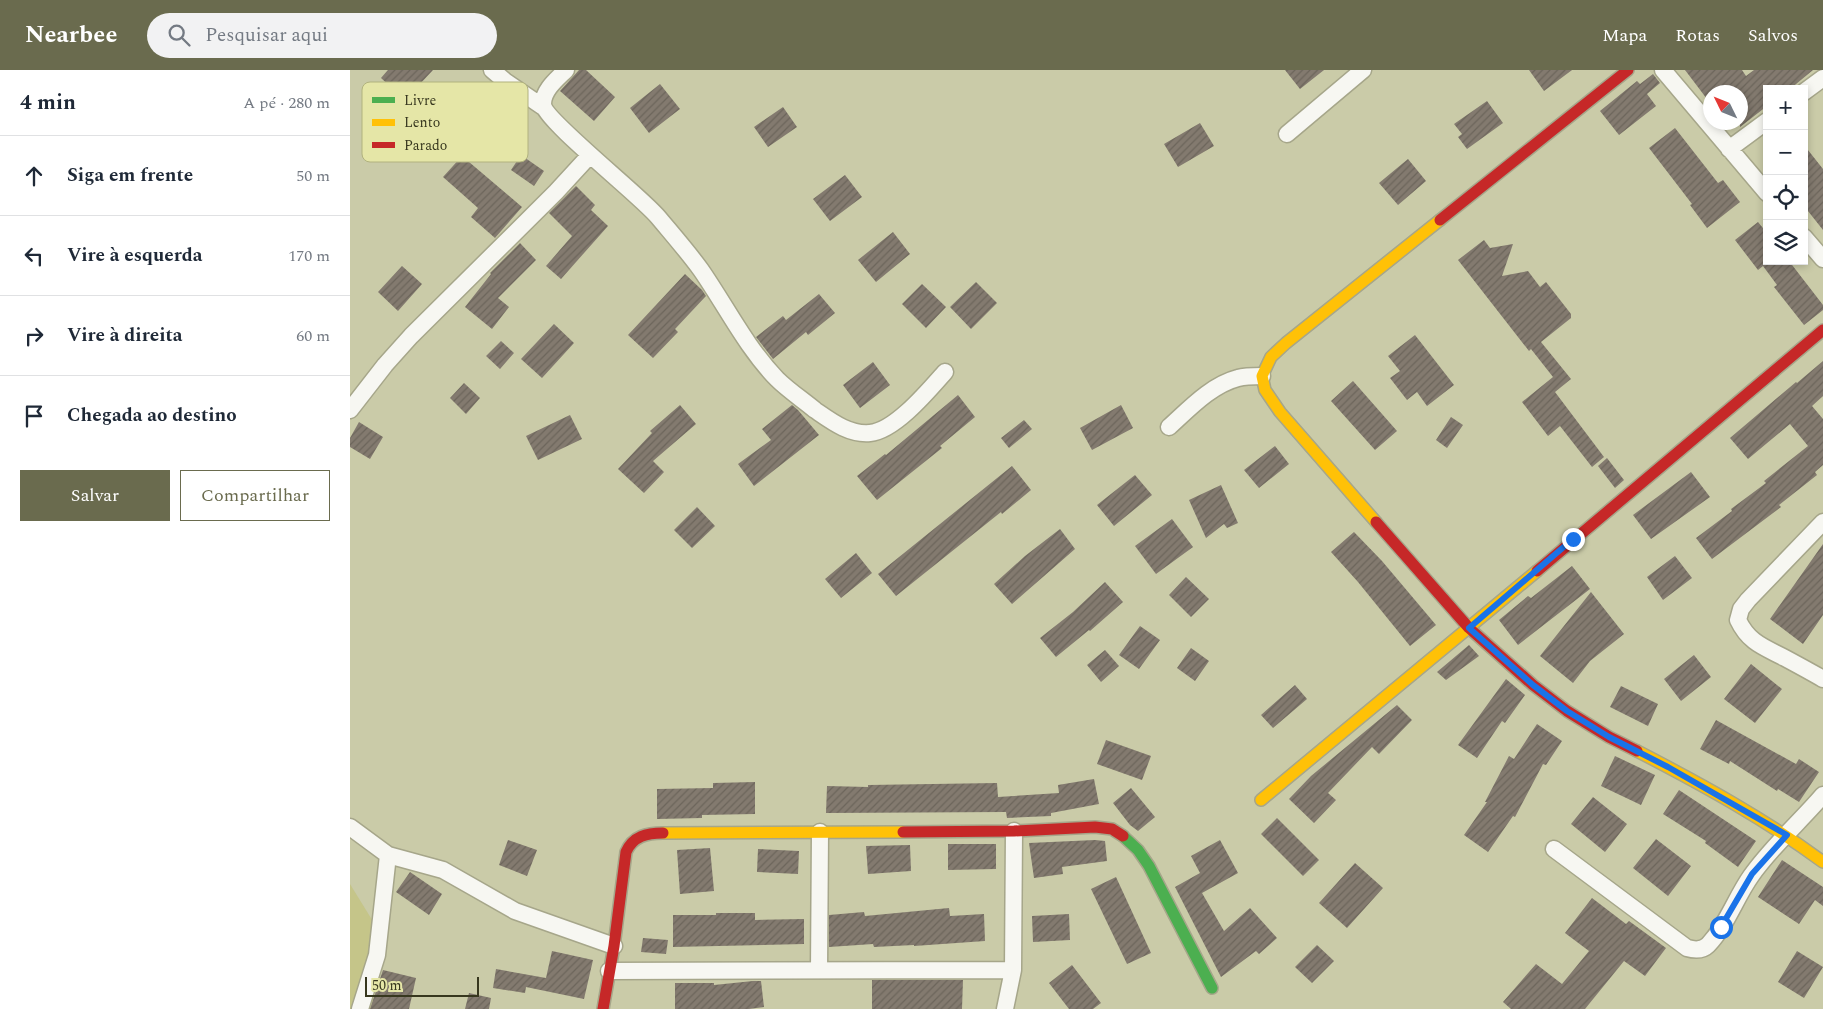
<!DOCTYPE html>
<html lang="pt">
<meta charset="utf-8">
<style>
:root{--surface:#fff;--page:#f2f2f3;--text:#1f2937;--muted:#747a83;--line:#e0e1e3;--accent:#6a6b4e}
body{margin:0;font-family:Spectral,serif;background:var(--page);color:var(--text)}
.controls{position:absolute;right:15px;top:15px;display:grid;overflow:hidden;border-radius:0px;box-shadow:0 2px 8px #0003}
.controls button{width:45px;height:45px;display:grid;place-items:center;padding:0;border:0;border-bottom:1px solid var(--line);background:var(--surface);color:var(--text);font:25px sans-serif}
.compass{position:absolute;left:1353px;top:15px;width:45px;height:45px;border-radius:50%;background:var(--surface);box-shadow:0 2px 8px #0003;rotate:313deg}
.scale{position:absolute;left:15px;bottom:12px;width:114px;box-sizing:border-box;padding-left:5px;border:2px solid #37371e;border-top:0;font-size:14px;line-height:18px;white-space:nowrap;color:#37371e;-webkit-text-stroke:4px #e5e6a7;paint-order:stroke}
.stop{position:absolute;width:15px;height:15px;margin:-11px;border:4px solid #1a73e8;border-radius:50%;background:#fff}
.stop.end{background:#1a73e8;border-color:#fff;box-shadow:0 1px 5px #0008}
.list{margin:0;padding:0;list-style:none}
h2{display:flex;justify-content:space-between;align-items:center;height:65px;margin:0;padding:0 20px;font-size:21px}
h2 small{font-size:16px;font-weight:400;color:var(--muted)}
.list li{display:grid;grid-template-columns:32px 1fr auto;gap:15px;align-items:center;box-sizing:border-box;height:80px;padding:0 20px;border-top:1px solid var(--line)}
.list b{display:block;font-size:19px;white-space:nowrap}
.list em{font-size:16px;font-style:normal;color:var(--muted)}
.actions{display:flex;gap:10px;padding:15px 20px}
.actions a{flex:1;padding:11px 0;border:1px solid var(--accent);border-radius:0px;text-align:center;font-size:18px;color:var(--accent)}
.actions .main{background:var(--accent);color:#fff}
.icon{flex:none;width:28px;height:28px;fill:none;stroke:currentColor;stroke-width:2;stroke-linecap:round;stroke-linejoin:round}
.map{position:relative;flex:none;width:1473px;height:939px;overflow:hidden}
header{display:flex;align-items:center;gap:30px;box-sizing:border-box;height:70px;padding:0 25px;background:var(--accent);color:#fff}
header strong{font-size:24px}
nav{display:flex;gap:28px;margin-inline-start:auto;font-size:18px}
.search{width:350px;height:45px;background:var(--page);display:flex;align-items:center;gap:12px;box-sizing:border-box;padding:0 18px;border-radius:28px;color:var(--muted);font-size:19px}
main{display:flex}
aside{flex:1;background:var(--surface)}
.map>svg:first-child{display:block}
.green{fill:#c5c589}
.building{fill:url(#building-hatch)}
.lines{fill:none;stroke-linecap:round;stroke-linejoin:round}
.street-casing{stroke:#a6a68a;stroke-width:19}
.fast-casing{stroke:#a6a68a;stroke-width:14}
.slow-casing{stroke:#a6a68a;stroke-width:14}
.jam-casing{stroke:#a6a68a;stroke-width:14}
.street{stroke:#f7f7f2;stroke-width:16}
.fast{stroke:#4caf50;stroke-width:11}
.slow{stroke:#ffc107;stroke-width:11}
.jam{stroke:#c62828;stroke-width:11}
.route{stroke:#1a73e8;stroke-width:6}
.key{fill:#e5e6a7;stroke:#b1b27e;stroke-width:1}
.key-label{font-size:14px;fill:#37371e}
</style>
<header>
<strong>Nearbee</strong>
<div class="search"><svg class="icon" aria-label="search" viewBox="0 0 24 24"><circle cx="10" cy="10" r="6"/><path d="M15 15l6 6"/></svg>Pesquisar aqui</div>
<nav><a>Mapa</a><a>Rotas</a><a>Salvos</a></nav>
</header>
<main>
<aside>
<h2>4 min<small>A pé · 280 m</small></h2>
<ul class="list">
<li><svg class="icon" aria-label="ahead" viewBox="0 0 24 24"><path d="M12 20V5M6 11l6-6 6 6"/></svg><div><b>Siga em frente</b></div><em>50 m</em></li>
<li><svg class="icon" aria-label="left" viewBox="0 0 24 24"><path d="M17 20v-9H6M10 6l-5 5 5 5"/></svg><div><b>Vire à esquerda</b></div><em>170 m</em></li>
<li><svg class="icon" aria-label="right" viewBox="0 0 24 24"><path d="M7 20v-9h11M14 6l5 5-5 5"/></svg><div><b>Vire à direita</b></div><em>60 m</em></li>
<li><svg class="icon" aria-label="arrive" viewBox="0 0 24 24"><path d="M6 21V4h12l-3 4 3 4H6"/></svg><div><b>Chegada ao destino</b></div></li>
</ul>
<div class="actions"><a class="main">Salvar</a><a>Compartilhar</a></div>
</aside>
<div class="map">
<svg width="1473" height="939" viewBox="0 0 1473 939">
<defs>
<pattern id="building-hatch" width="6" height="6" patternUnits="userSpaceOnUse" patternTransform="scale(1.25)"><rect width="6" height="6" fill="#837a6f"/><path d="M-1 1l2-2M0 6l6-6M5 7l2-2" fill="none" stroke="#6c655b"/></pattern>
</defs>
<rect width="100%" height="100%" fill="#cacba8"/>
<!-- green -->
<path class="green" d="M0,814l32,52 -10,73h-22z"/>
<!-- building -->
<path class="building" d="M38,0h45l-28,30 -24,-22z
M229,0h7l29,27 -21,24 -34,-30z
M935,0h39l-24,19z
M1179,0h43l-28,21z
M1335,0h57l4,6 8,-6h59l-23,19h-23v17l-27,21v-35h-30v11z
M1303,4l7,9 -13,11 9,12 -37,29 -19,-24 37,-30 3,3z
M310,14l20,25 -31,24 -19,-25z
M1137,31l16,22 -36,26 -9,-12 4,-3 -8,-10z
M433,37l14,20 -29,20 -14,-20z
M850,53l14,23 -36,21 -14,-23z
M1325,58l43,55 5,-3 17,22 -33,26 -17,-23 2,-1 -43,-56z
M1454,75l19,24v61l-19,-24z
M171,85l23,16 -10,15 -23,-16z
M112,86l60,51 -27,31 -24,-21 7,-9 -35,-31z
M1058,89l18,22 -28,24 -19,-22z
M495,105l17,22 -32,24 -17,-22z
M226,116l19,19 -4,5 17,16 -47,53 -15,-13 26,-30 -23,-23z
M1408,152l9,11v28h22l34,44v5l-19,15 -30,-38 3,-2 -14,-19 -5,4 -23,-30z
M543,162l17,22 -34,28 -18,-22z
M1134,170l6,8 23,-4 -11,32 26,-5 12,16 6,-5 25,32v4l-30,24 30,37 -16,13 49,65 -12,10 -32,-41 -12,10 -26,-34 31,-25 -22,-28 -2,2 -71,-91z
M170,173l16,17 -38,38 11,9 -17,22 -27,-22 26,-33 -1,-1z
M52,196l20,18 -24,27 -20,-19z
M335,204l17,16 4,6 -31,33 3,3 -25,26 -25,-23z
M626,212l21,21 -26,26 -21,-22z
M572,214l24,23 -20,21 -24,-24z
M469,224l16,19 -27,22 -2,-3 -33,27 -17,-22 27,-21 3,4z
M204,254l20,19 -32,35 -21,-19z
M1065,265l39,50 -27,21 -10,-14 -10,8 -17,-22 10,-7 -12,-15z
M151,271l13,12 -14,16 -14,-13z
M1473,291v35l-11,10 11,13v46l-8,7 2,3 -38,30 2,2 -69,52 -16,-21 36,-27 -1,-2 35,-26 -2,-2 44,-35 -18,-22 -42,35 -18,-21 66,-56 1,1z
M523,292l17,23 -30,23 -17,-23z
M1003,311l44,50 -22,19 -44,-49z
M114,313l16,15 -14,16 -16,-16z
M608,325l17,22 -35,29 2,2 -65,52 -20,-24 28,-22 1,1z
M330,335l16,19 -43,37 11,11 -20,21 -26,-24 34,-36 -2,-2z
M442,335l6,5 21,25 -65,51 -16,-22 33,-24 -9,-11z
M771,335l12,23 -41,22 -12,-22z
M220,345l12,24 -44,21 -12,-24z
M1101,347l12,8 -16,23 -11,-8z
M674,350l8,9 -23,19 -8,-10z
M9,352l24,15 -13,22 -20,-12v-9z
M925,376l14,18 -30,24 -15,-18z
M1257,388l17,22 -9,8 -17,-22z
M662,396l19,24 -29,24 -1,-2 -105,84 -18,-22z
M1341,402l19,25 -59,42 -18,-24z
M785,405l17,20 -38,31 -17,-21z
M871,415l17,38 -11,5 -3,-4 -18,14 -17,-38z
M347,437l18,19 -23,22 -18,-18z
M822,449l21,28 -37,27 -21,-28z
M710,459l15,20 -63,55 -18,-20 31,-28z
M1004,462l28,29 54,64 -26,21 -52,-64 -27,-30z
M1473,474v71l-20,29 -33,-25z
M506,483l16,20 -31,25 -16,-19z
M1325,486l17,22 -29,22 -16,-23z
M1222,496l18,23 -72,56 -19,-25 29,-24 3,2z
M836,507l23,22 -18,18 -22,-22z
M755,512l18,20 -33,29 -1,-1 -33,27 -16,-19 33,-26z
M1241,522l33,42 -34,27 -17,22 -33,-27z
M790,556l20,14 -21,29 -20,-14z
M1119,575l10,11 -33,24 -9,-8z
M841,578l18,13 -14,20 -18,-13z
M755,580l14,16 -18,16 -14,-17z
M1344,585l17,22 -30,24 -17,-22z
M1401,594l31,25 -27,34 -31,-24z
M1156,609l19,16 -20,28 -3,-2 -25,37 -19,-13z
M945,615l12,14 -34,29 -12,-13z
M1271,616l37,18 -10,22 -38,-19z
M1047,635l15,15 -33,34 -7,-7 -44,46 8,7 -22,23 -25,-24 22,-23z
M1366,650l80,44 3,-5 20,13 -20,30 -21,-13 -1,2 -47,-30 -1,3 -29,-15z
M1187,654l25,17 -16,24 -3,-1 -28,53 -2,-1 -25,36 -24,-17 23,-33h-2l24,-46 5,3z
M756,670l45,16 -9,24 -45,-16z
M1265,686l40,19 -14,30 -40,-19z
M744,709l5,25 -48,9v3l-44,2 -1,-6 -180,1 1,-27 41,1v-2l129,-2 1,14 61,-4 -1,-8z
M405,712v32l-53,1v3l-45,1v-30l56,-1v-5z
M781,718l24,29 -17,14 -8,-6 -17,-22z
M1329,720l77,51 -18,26 -33,-24 1,-2 -43,-27z
M1243,727l34,27 -22,28 -34,-28z
M927,748l42,42 -16,16 -42,-42z
M1306,769l35,27 -23,30 -35,-28z
M158,770l29,10 -10,26 -28,-11z
M745,770l10,1 2,20 -45,6 1,7 -29,4 -5,-35z
M870,770l18,33 -36,20 22,38 26,-23 27,30 -18,16 -3,-3 -35,26 -46,-90 25,-14 -9,-17z
M598,774h48v25l-48,1z
M560,775l1,26 -43,3 -2,-28z
M360,778l4,43 -34,3 -3,-44z
M408,779l41,2 -1,23 -41,-2z
M1432,790l41,27v19l-8,-6 -16,24 -41,-27z
M1005,793l28,25 -36,40 -28,-25z
M60,802l32,22 -13,21 -33,-23z
M766,807l35,76 -24,11 -36,-75z
M1242,828l34,26 3,-3 37,27 -21,28 -21,-15 -39,48h-74l-8,-7 33,-38 26,20 27,-33 -24,-18z
M599,838l1,8 34,-2 1,27 -71,5v-1l-40,2 -1,-3 -44,3v-32l35,-3 1,4z
M366,843h39v7l49,-1v25l-131,3v-32h43z
M719,844l1,26 -37,2 -1,-26z
M293,868l25,2 -2,14 -25,-2z
M967,875l17,16 -22,22 -17,-16z
M202,881l41,9 -9,39 -58,-12 -1,6 -32,-5 3,-19 50,9z
M1447,881l26,16 -19,31 -26,-16z
M722,895l29,38 -8,6h-24l-20,-26z
M33,900l33,8 -7,31h-39z
M522,910h91l-1,29h-90z
M403,911h8l3,26 -15,2h-74v-26h39v2z
M119,923l22,5 -2,11h-24z"/>
<g class="lines">
<!-- street casing -->
<g class="street-casing">
<path id="street" d="M142,0l13,11 38,26
M216,0c-9,9 -23,20 -23,34 1,16 99,93 115,113 15,18 30,35 43,53 25,36 45,77 76,109 11,11 26,21 38,31 16,11 34,25 55,23 25,-2 59,-43 75,-61
M1313,0l104,123
M1454,22l19,-14
M937,64l76,-64
M1379,79l38,-28
M1454,167l19,22
M0,340l35,-45 26,-29 145,-144 34,-37
M819,357c20,-18 42,-42 69,-49 7,-2 16,-2 24,-2
M1473,452l-75,78 -7,9 -3,11c11,23 26,27 47,38 13,7 26,14 38,21
M0,757l38,28
M1204,779l133,99c7,2 15,3 21,-3 19,-20 28,-48 43,-69 21,-30 49,-54 72,-81
M469,900l1,-138
M259,901l404,-1
M10,939l17,-54 11,-100 55,15 72,41 99,35
M655,939l8,-39 1,-139"/>
</g>
<!-- fast casing -->
<g class="fast-casing">
<path id="fast" d="M773,766l15,14 11,16 63,122"/>
</g>
<!-- slow casing -->
<g class="slow-casing">
<path id="slow" d="M1026,452l-96,-110 -15,-22 -3,-14 9,-19 15,-14 154,-123
M1287,681c64,33 128,68 186,111
M911,730l276,-229
M313,763l240,-1"/>
</g>
<!-- jam casing -->
<g class="jam-casing">
<path id="jam" d="M1090,150l188,-150
M1026,452l93,106 64,57 34,26 42,26 28,14
M1187,501l286,-241
M553,762l111,-1 81,-4 17,2 11,7
M253,939l11,-63 12,-94c7,-16 21,-19 37,-19"/>
</g>
<!-- street -->
<use href="#street" class="street"/>
<!-- fast -->
<use href="#fast" class="fast"/>
<!-- slow -->
<use href="#slow" class="slow"/>
<!-- jam -->
<use href="#jam" class="jam"/>
</g>
<g class="lines">
<!-- route -->
<path class="route" d="M1223,469l-104,89 64,57 34,26 42,26 59,30 119,68 -35,39 -31,53"/>
</g>
<!-- legend -->
<rect x="12" y="12" width="166" height="80" rx="8" class="key"/>
<rect x="22" y="27" width="23" height="6" fill="#4caf50"/>
<rect x="22" y="49" width="23" height="7" fill="#ffc107"/>
<rect x="22" y="72" width="23" height="6" fill="#c62828"/>
<g class="key-label">
<text x="54" y="35">Livre</text>
<text x="54" y="57">Lento</text>
<text x="54" y="80">Parado</text>
</g>
</svg>
<div class="controls">
<button>+</button>
<button>−</button>
<button><svg class="icon" aria-label="locate" viewBox="0 0 24 24"><circle cx="12" cy="12" r="6"/><path d="M12 2v4M12 18v4M2 12h4M18 12h4"/></svg></button>
<button><svg class="icon" aria-label="layers" viewBox="0 0 24 24"><path d="M12 4l9 5-9 5-9-5zM3 14l9 5 9-5"/></svg></button>
</div>
<svg class="compass" viewBox="-18 -18 36 36"><path d="M0-13l5 13h-10z" fill="#e53935"/><path d="M0 13l5-13h-10z" fill="#747a83"/></svg>
<div class="scale">50 m</div>
<div class="stop" style="left:1371px;top:857px"></div>
<div class="stop end" style="left:1223px;top:469px"></div>
</div>
</main>
